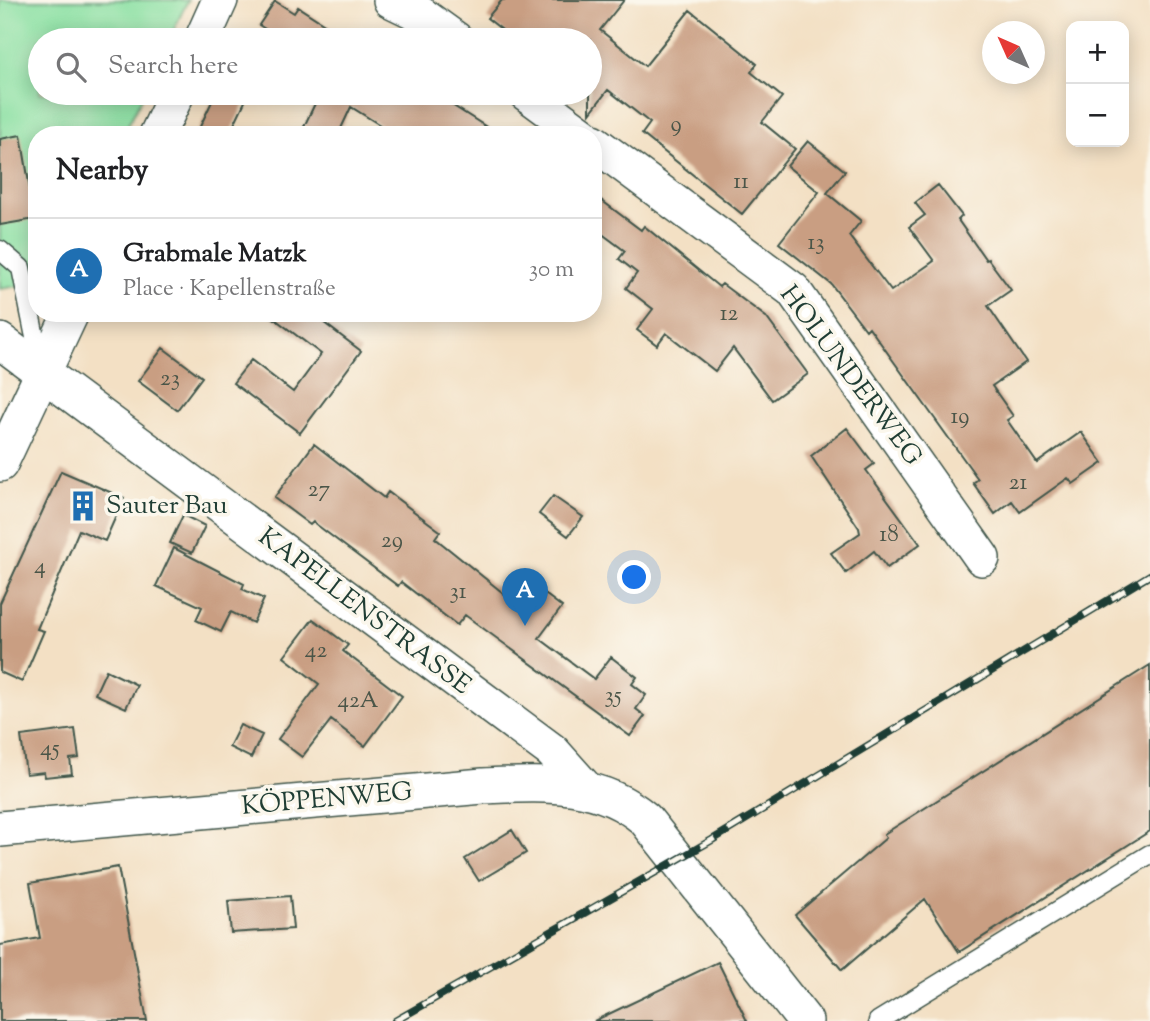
<!DOCTYPE html>
<meta charset="utf-8">
<style>
:root{--surface:#fff;--page:#f2f2f2;--text:#202124;--muted:#757577;--line:#e0e0e0;--accent:#1f6fb2}
body{margin:0;font-family:"Sorts Mill Goudy",serif;background:var(--page);color:var(--text)}
.controls{position:absolute;right:21px;top:21px;display:grid;overflow:hidden;border-radius:14px;box-shadow:0 4px 18px #0003}
.controls button{width:63px;height:63px;display:grid;place-items:center;padding:0;border:0;border-bottom:2px solid var(--line);background:var(--surface);color:var(--text);font:35px sans-serif}
.compass{position:absolute;left:982px;top:21px;width:63px;height:63px;border-radius:50%;background:var(--surface);box-shadow:0 4px 18px #0003;rotate:315deg}
.you{position:absolute;left:635px;top:578px;width:24px;height:24px;margin:-18px;border:5px solid #fff;border-radius:50%;background:#1a73e8;box-shadow:0 0 0 10px #1a73e833}
.badge{display:grid;place-items:center;width:46px;height:46px;border-radius:50%;background:var(--accent);color:#fff;font-size:23px;font-weight:700}
.pin{position:absolute;translate:-50% -58px;filter:drop-shadow(0 2px 4px #0008)}
.pin::after{content:'';position:absolute;top:37px;width:24px;height:21px;background:inherit;clip-path:polygon(0 0,100% 0,50% 100%)}
.list{margin:0;padding:0;list-style:none}
h2{display:flex;justify-content:space-between;align-items:center;height:91px;margin:0;padding:0 28px;font-size:30px}
h2 small{font-size:23px;font-weight:400;color:var(--muted)}
.list li{display:grid;grid-template-columns:46px 1fr auto;gap:21px;align-items:center;box-sizing:border-box;height:105px;padding:0 28px;border-top:2px solid var(--line)}
.list b{display:block;font-size:26px;white-space:nowrap}
.list p{margin:0;font-size:23px;white-space:nowrap;color:var(--muted)}
.list em{font-size:23px;font-style:normal;color:var(--muted)}
.icon{flex:none;width:38px;height:38px;fill:none;stroke:currentColor;stroke-width:2;stroke-linecap:round;stroke-linejoin:round}
.map{position:relative;flex:none;width:1150px;height:1021px;overflow:hidden}
.search{position:absolute;background:var(--surface);box-shadow:0 4px 18px #0003;left:28px;top:28px;width:574px;height:77px;display:flex;align-items:center;gap:18px;box-sizing:border-box;padding:0 24px;border-radius:38px;color:var(--muted);font-size:26px}
.panel{position:absolute;background:var(--surface);box-shadow:0 4px 18px #0003;left:28px;top:126px;width:574px;height:196px;border-radius:28px}
.map>svg:first-child{display:block}
.green{fill:#8ae0a3;stroke:#548e6c;stroke-width:2}
.building{fill:#c99e82}
.lines{fill:none;stroke-linecap:round;stroke-linejoin:round}
.service-casing{stroke:#3f554a;stroke-width:21}
.minor-casing{stroke:#3f554a;stroke-width:38}
.service{stroke:#fff;stroke-width:18}
.minor{stroke:#fff;stroke-width:35}
.rail-casing{stroke:#1f3d34;stroke-width:8}
.rail{stroke:#fbf7ec;stroke-width:5;stroke-dasharray:16;stroke-linecap:butt}
.labels{text-anchor:middle;dominant-baseline:central;stroke-width:7;stroke-linejoin:round;paint-order:stroke}
.number-label{font-size:23px;fill:#4a5548}
.street-label{font-size:26px;fill:#1f3d34;stroke:#fbf7ec}
.poi-label{font-size:26px;fill:#1f3d34;stroke:#fbf7ec;text-anchor:start}
</style>
<div class="map">
<svg width="1150" height="1021" viewBox="0 0 1150 1021">
<rect width="100%" height="100%" fill="#fbf7ec"/>
<filter id="ink" filterUnits="userSpaceOnUse"><feTurbulence type="fractalNoise" baseFrequency=".0143" numOctaves="2"/><feDisplacementMap in="SourceGraphic" scale="14" xChannelSelector="R" yChannelSelector="G"/><feConvolveMatrix kernelMatrix="1 2 1 2 8 2 1 2 1" color-interpolation-filters="sRGB"/></filter>
<filter id="wash" filterUnits="userSpaceOnUse"><feTurbulence type="fractalNoise" baseFrequency=".00686" numOctaves="4" result="noise"/><feDisplacementMap in="SourceGraphic" scale="28" xChannelSelector="R" yChannelSelector="G"/><feGaussianBlur stdDeviation="1.57" result="paint"/><feColorMatrix in="noise" values="0 0 0 0 0 0 0 0 0 0 0 0 0 0 0 0 0 1.4 0 .05"/><feComposite in="paint" operator="in"/></filter>
<g filter="url(#wash)">
<rect width="100%" height="100%" fill="#f3e0c4"/>
<!-- green -->
<path class="green" d="M0,0h188l-19,40h-129v53h104l-21,42h-86v148l-37,6z"/>
<g id="blocks">
<!-- building -->
<path class="building" d="M502,0h122l-24,30 45,36 45,-56 67,54 -6,8 31,25 -20,25 33,27 -53,65 -100,-80 8,-11 -42,-33 -18,23v-73h-75l-28,-22z
M275,1l19,12 4,-6 51,33h-72l2,-2 -20,-13z
M216,93h33l-20,42h-33z
M320,93h113l66,42h-103l-45,-28 -13,28h-38z
M21,135l14,84 -35,6v-86z
M808,141l37,30 -18,22 34,28 -12,15 42,55 43,-30 -25,-34 16,-12 -10,-12 23,-18 24,31 -4,4 28,40 2,-1 23,31 -23,16 38,56 -34,24 21,30 -6,4 30,43 44,-31 22,31 -30,21 -5,-6 -48,34 -8,-11 -17,13 -22,-31 5,-4 -109,-152 -3,3 -35,-46 -52,-41 40,-51 -32,-26z
M593,194l48,36 3,-4 75,61 3,-3 44,33 42,57 -36,26 -39,-52 -18,23 -49,-38 -9,12 -20,-15 16,-21 -27,-21 11,-15 -18,-14 6,-8 -32,-24z
M267,313h44l50,38 -61,82 -67,-50 18,-23 42,32 28,-38z
M163,348l39,29 -25,33 -39,-29z
M847,428l27,36 -8,6 54,74 -33,24 -13,-17 -28,22 -15,-20 29,-20 -1,-5 -48,-72z
M314,444l70,54 4,-6 52,39 -5,7 83,67 15,-20 29,22 -23,31 55,41 17,-22 26,20 -5,7 14,11 -10,14 9,7 -15,20 -165,-121 -8,10 -56,-43 -3,4 -85,-64 -3,3 -36,-27z
M61,471l63,27 -19,43 -26,-11 -42,99 7,2 -22,51 -22,-10v-69z
M553,496l30,21 -15,19 -29,-22z
M183,515l22,11 -13,27 -22,-10z
M174,548l70,36 -2,5 22,10 -11,24 -22,-11 -10,20 -25,-12 6,-13 -46,-21z
M313,619l35,26 -5,6 59,45 -37,50 -34,-26 -29,37 -24,-18 41,-55 -35,-27z
M1150,665v166l-191,121 -34,-53 -83,71 -47,-55 91,-77 -2,-4z
M106,670l31,15 -11,23 -31,-14z
M240,725l22,10 -11,23 -22,-11z
M75,729l4,29 -9,1 2,15 -27,3 -1,-5 -18,2 -5,-38z
M512,830l14,23 -47,28 -14,-22z
M118,867l29,154h-147v-76l40,-7 -10,-55z
M290,896l3,33 -62,4 -3,-32z
M718,962l29,59h-153z"/>
</g>
</g>
<g filter="url(#ink)">
<use href="#blocks" fill-opacity="0" stroke="#3f554a" stroke-width="2"/>
<g class="lines">
<!-- service casing -->
<g class="service-casing">
<path id="service" d="M0,250l21,18 20,99
M878,1021l272,-167"/>
</g>
<!-- minor casing -->
<g class="minor-casing">
<path id="minor" d="M391,0l29,14 36,26
M202,40l18,-40
M526,93l57,42
M157,135l20,-42
M593,142l200,148 189,268
M0,341l552,410 34,38
M0,464l71,-151
M0,829l483,-43c58,-2 115,-7 162,33l160,202"/>
</g>
<!-- service -->
<use href="#service" class="service"/>
<!-- minor -->
<use href="#minor" class="minor"/>
<!-- rail casing -->
<g class="rail-casing">
<path id="rail" d="M395,1021l317,-181 438,-265"/>
</g>
<!-- rail -->
<use href="#rail" class="rail"/>
</g>
</g>
<!-- icons -->
<defs>
<g id="building-bare" transform="scale(2.415)"><path d="M-4-6H4V6H1V3H-1V6H-4ZM-2.5-4.3h1.7v1.8h-1.7ZM.8-4.3h1.7v1.8H.8ZM-2.5-1h1.7V.8h-1.7ZM.8-1h1.7V.8H.8Z" fill="#1f6fb2" stroke="#fbf7ec" stroke-width="2.5" paint-order="stroke"/></g>
</defs>
<g fill-rule="evenodd">
<use href="#building-bare" x="83" y="506"/>
</g>
<g class="labels">
<!-- number labels -->
<g class="number-label">
<text x="676" y="125">9</text>
<text x="741" y="182">11</text>
<text x="816" y="243">13</text>
<text x="729" y="314">12</text>
<text x="170" y="379">23</text>
<text x="960" y="417">19</text>
<text x="1018" y="483">21</text>
<text x="319" y="490">27</text>
<text x="889" y="535">18</text>
<text x="392" y="541">29</text>
<text x="40" y="567">4</text>
<text x="458" y="592">31</text>
<text x="316" y="651">42</text>
<text x="613" y="696">35</text>
<text x="358" y="701">42A</text>
<text x="50" y="749">45</text>
</g>
<!-- street labels -->
<g class="street-label">
<text transform="translate(850 376) rotate(53)">HOLUNDERWEG</text>
<text transform="translate(364 612) rotate(37)">KAPELLENSTRASSE</text>
<text transform="translate(327 800) rotate(-5)">KÖPPENWEG</text>
</g>
<!-- poi labels -->
<g class="poi-label">
<text x="106" y="506">Sauter Bau</text>
</g>
</g>
</svg>
<div class="controls">
<button>+</button>
<button>−</button>
</div>
<svg class="compass" viewBox="-18 -18 36 36"><path d="M0-13l5 13h-10z" fill="#e53935"/><path d="M0 13l5-13h-10z" fill="#757577"/></svg>
<div class="you"></div>
<div class="pin badge" style="left:525px;top:626px">A</div>
<div class="search"><svg class="icon" aria-label="search" viewBox="0 0 24 24"><circle cx="10" cy="10" r="6"/><path d="M15 15l6 6"/></svg>Search here</div>
<section class="panel">
<h2>Nearby<small></small></h2>
<ul class="list">
<li><span class="badge">A</span><div><b>Grabmale Matzk</b><p>Place · Kapellenstraße</p></div><em>30 m</em></li>
</ul>
</section>
</div>
